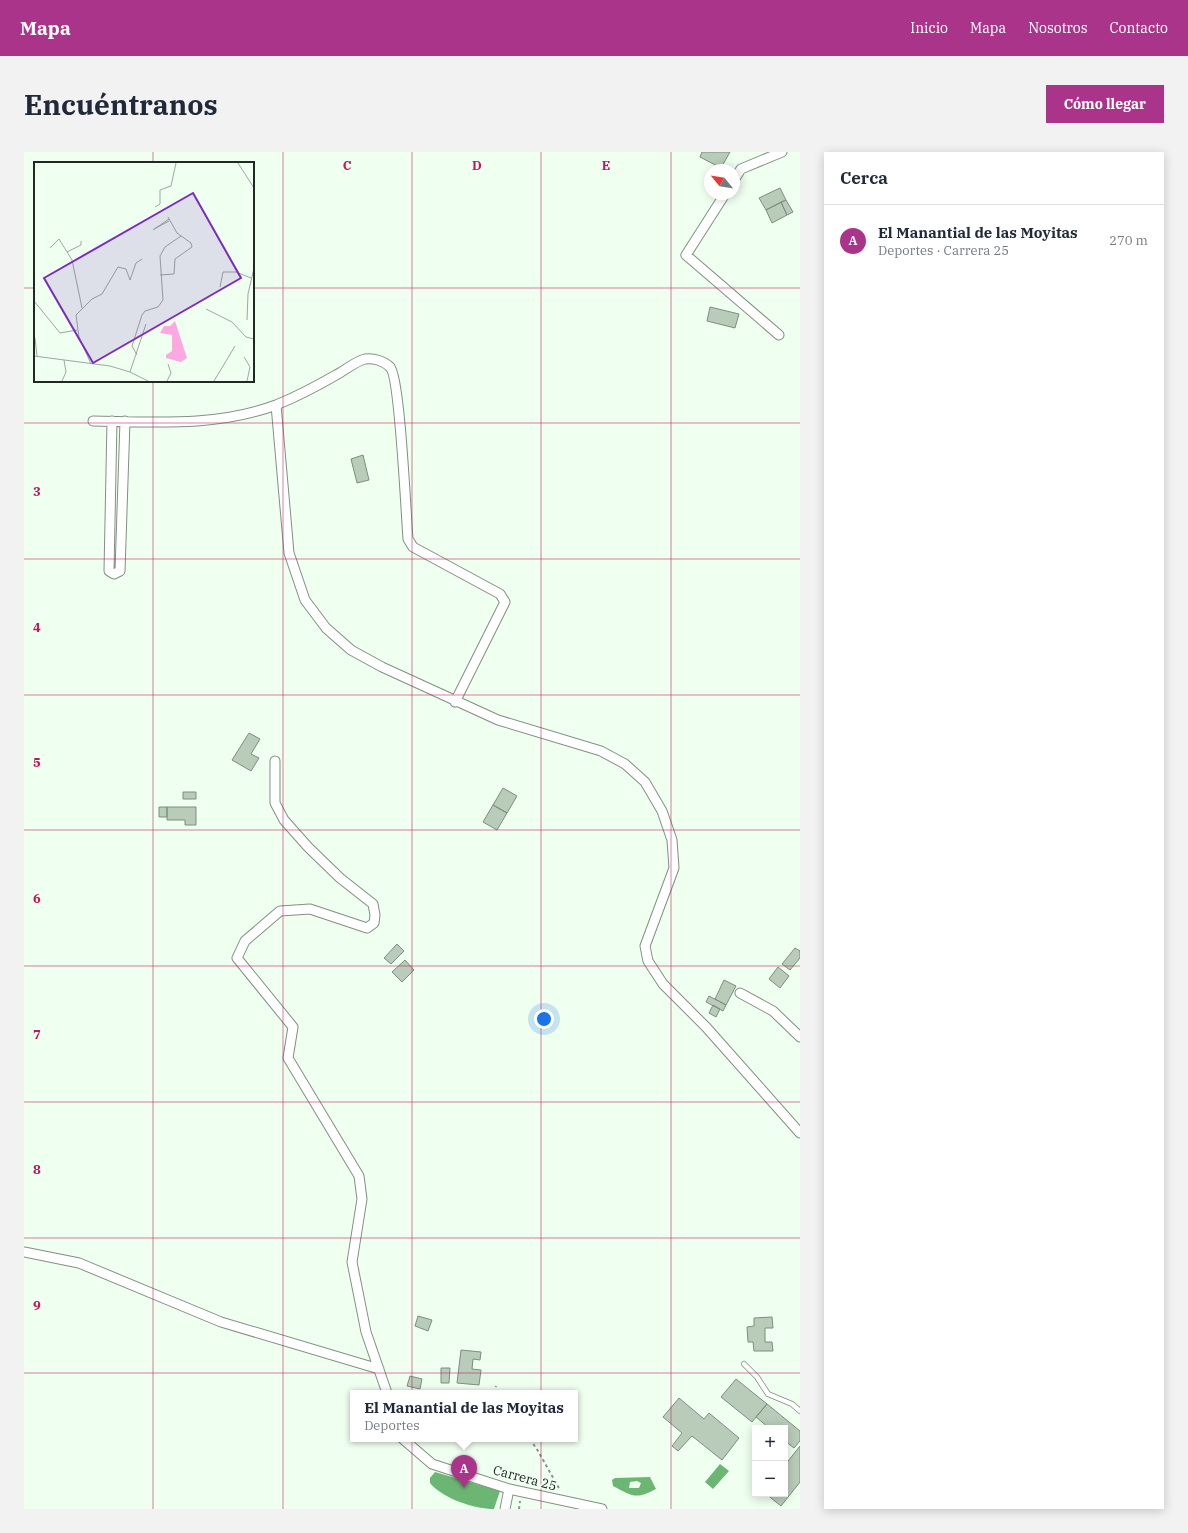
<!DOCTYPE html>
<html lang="es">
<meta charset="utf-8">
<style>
:root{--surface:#fff;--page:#f2f2f3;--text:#1f2937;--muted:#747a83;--line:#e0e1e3;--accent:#ab348b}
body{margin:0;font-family:"IBM Plex Serif",serif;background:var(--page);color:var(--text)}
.controls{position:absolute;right:12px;bottom:12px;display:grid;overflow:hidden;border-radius:0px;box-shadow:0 2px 10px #0003}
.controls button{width:36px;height:36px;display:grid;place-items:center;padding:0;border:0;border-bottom:1px solid var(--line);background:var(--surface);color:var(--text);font:20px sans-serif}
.compass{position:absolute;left:680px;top:12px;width:36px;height:36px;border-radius:50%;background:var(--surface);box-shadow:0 2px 10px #0003;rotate:300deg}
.you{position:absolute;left:520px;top:867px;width:14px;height:14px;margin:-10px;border:3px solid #fff;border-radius:50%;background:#1a73e8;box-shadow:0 0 0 6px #1a73e833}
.badge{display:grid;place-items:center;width:26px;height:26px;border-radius:50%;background:var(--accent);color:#fff;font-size:13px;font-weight:700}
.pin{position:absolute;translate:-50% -33px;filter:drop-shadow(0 1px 2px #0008)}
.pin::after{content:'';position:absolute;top:21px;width:14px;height:12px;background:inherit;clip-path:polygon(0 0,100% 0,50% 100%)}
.popup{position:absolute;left:326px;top:1238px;width:228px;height:52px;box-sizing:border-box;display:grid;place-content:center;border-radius:0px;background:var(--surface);filter:drop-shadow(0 1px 3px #0005);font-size:13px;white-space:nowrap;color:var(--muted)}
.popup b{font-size:15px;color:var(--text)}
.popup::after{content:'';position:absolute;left:50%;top:100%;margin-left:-8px;border:8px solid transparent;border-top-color:var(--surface)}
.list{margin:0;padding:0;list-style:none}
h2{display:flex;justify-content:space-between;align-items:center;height:52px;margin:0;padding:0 16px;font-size:17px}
h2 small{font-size:13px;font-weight:400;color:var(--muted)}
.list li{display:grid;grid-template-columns:26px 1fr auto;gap:12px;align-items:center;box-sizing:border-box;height:72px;padding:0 16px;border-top:1px solid var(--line)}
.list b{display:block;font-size:15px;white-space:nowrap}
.list p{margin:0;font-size:13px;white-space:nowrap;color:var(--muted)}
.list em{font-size:13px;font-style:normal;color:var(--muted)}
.map{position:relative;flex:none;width:776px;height:1357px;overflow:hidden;border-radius:0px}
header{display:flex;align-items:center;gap:24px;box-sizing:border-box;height:56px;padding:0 20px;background:var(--accent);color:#fff}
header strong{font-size:19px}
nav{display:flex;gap:22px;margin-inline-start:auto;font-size:14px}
.intro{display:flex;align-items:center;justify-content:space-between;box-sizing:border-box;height:96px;padding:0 24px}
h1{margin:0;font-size:28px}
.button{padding:10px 18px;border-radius:0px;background:var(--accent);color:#fff;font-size:14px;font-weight:700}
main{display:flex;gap:24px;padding:0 24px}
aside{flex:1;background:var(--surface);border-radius:0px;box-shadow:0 2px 10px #0003}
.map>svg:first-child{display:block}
.water{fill:#6cb673;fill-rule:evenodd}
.building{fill:#b9cbb9;stroke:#7c8e7d}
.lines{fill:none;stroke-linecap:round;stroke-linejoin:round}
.lane-casing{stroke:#809180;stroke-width:6}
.street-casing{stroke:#809180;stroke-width:11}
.path{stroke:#8b968b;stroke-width:2;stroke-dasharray:3 3;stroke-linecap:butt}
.lane{stroke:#fff;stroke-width:4.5}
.street{stroke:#fff;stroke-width:9}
.grid{fill:none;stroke:#c2185b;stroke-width:1;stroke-opacity:0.55}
.labels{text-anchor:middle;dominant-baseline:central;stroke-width:3;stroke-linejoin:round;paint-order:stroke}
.street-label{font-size:13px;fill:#212821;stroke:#effff0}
.inset-road{fill:none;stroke:#9da99d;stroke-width:1}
.view{fill:#7b2cbf;fill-opacity:0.15;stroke:#7b2cbf;stroke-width:2}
.inset-edge{fill:none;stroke:#212821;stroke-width:2}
.grid-label{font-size:13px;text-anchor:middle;font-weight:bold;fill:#c2185b;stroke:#effff0;stroke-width:3;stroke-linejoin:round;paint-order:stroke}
</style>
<header>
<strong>Mapa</strong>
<nav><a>Inicio</a><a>Mapa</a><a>Nosotros</a><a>Contacto</a></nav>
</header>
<div class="intro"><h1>Encuéntranos</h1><a class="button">Cómo llegar</a></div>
<main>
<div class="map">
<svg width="776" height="1357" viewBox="0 0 776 1357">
<rect width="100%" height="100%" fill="#effff0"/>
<!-- water -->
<path class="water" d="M696,1312l9,7 -16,18 -8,-7z
M411,1320l65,19 -6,18c-19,0 -51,-10 -64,-26v-5z
M626,1325l6,12c-20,11 -24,7 -43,-3l-1,-6 3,-2zM613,1329l4,2 -2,5h-10l1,-6z"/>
<!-- building -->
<path class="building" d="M678,0h28l-9,16 -21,-11z
M756,36l6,12 -20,10 -7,-12z
M762,48l7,12 -6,3 -6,-13z
M757,50l6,13 -15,8 -6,-13z
M686,155l29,7 -4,14 -28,-7z
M339,303l6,25 -12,3 -6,-24z
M225,581l11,6 -9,15 8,4 -8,13 -19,-11z
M479,636l14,8 -10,17 -14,-8z
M159,640h13v7h-13z
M469,653l14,8 -10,17 -14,-8z
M135,655h8v10h-8z
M143,655h29v18h-11v-5h-18z
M373,792l7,7 -13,13 -7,-6z
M771,796l5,3v7l-10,12 -8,-6z
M381,808l9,10 -12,12 -10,-10z
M754,815l11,9 -9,12 -11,-9z
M700,828l12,6 -10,19 -11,-6z
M685,844l17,9 -3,6 -17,-9z
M689,853l7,4 -4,8 -7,-4z
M394,1164l14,4 -4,11 -13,-5z
M748,1165l1,11h-8v14h7l1,9h-19l-1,-9h-5l-1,-15 7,-1v-8z
M437,1198l20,2 -1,8 -7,-1 -1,10 9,1 -2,15 -22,-2z
M417,1216h9l-1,15h-8z
M386,1224l12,3 -2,10 -13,-3z
M712,1227l31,25 -15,18 -31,-25z
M655,1246l25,21 5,-6 30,25 -17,22 -30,-24 -14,15 -6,-5 10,-13 -19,-16z
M743,1252l33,27v10l-6,7 -9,-7v-13h-16l-13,-11z
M776,1294v36l-19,24 -15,-12h19v-29z"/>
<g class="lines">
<!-- lane casing -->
<g class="lane-casing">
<path id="lane" d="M720,1212l13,13 11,17 24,10 8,7"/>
</g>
<!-- street casing -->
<g class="street-casing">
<path id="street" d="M710,28l7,-11 41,-17
M701,42l-39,61 93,80
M252,253l13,148 16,47 21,28 25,22 31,17 116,53 103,31 24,13 20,18 17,29 10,29 2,28 -29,78 3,15 15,23 43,43 94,106
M69,269c61,1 124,6 183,-16 20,-8 41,-19 60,-30 8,-4 20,-14 29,-16 9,-1 19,2 25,8 10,10 16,148 18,172l5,8 87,47 5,8 -50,100
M88,269l-3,150 5,3 6,-3 5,-150
M251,609v42l9,17 24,27 32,31 33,26 2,11 -1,8 -7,5 -57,-19 -30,2 -35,30 -8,17 56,69 -5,31 71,118 3,23 -10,63 14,70 21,61
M716,841l33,18 27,26
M0,1100l55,11 142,59 158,47
M379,1287l29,25 77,25 93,20
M481,1357l4,-20"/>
</g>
<!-- path -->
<path class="path" d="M471,1241l1,-7
M506,1287l8,12 22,39
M495,1357l1,-8"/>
<!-- lane -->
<use href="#lane" class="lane"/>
<!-- street -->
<use href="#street" class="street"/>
</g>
<!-- grid -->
<path class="grid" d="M129,0v11M259,0v1357M388,0v1357M517,0v1357M647,0v1357M0,136h11M229,136h547M129,229v1128M0,271h776M0,407h776M0,543h776M0,678h776M0,814h776M0,950h776M0,1086h776M0,1221h776"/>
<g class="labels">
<!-- street labels -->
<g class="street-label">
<text transform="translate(501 1326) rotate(15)">Carrera 25</text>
</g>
</g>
<!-- overview -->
<g transform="translate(10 10)">
<rect width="220" height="220" fill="#effff0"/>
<path d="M141,159l12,37 -6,4 -15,-4v-3l6,-4v-16l-12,-2 4,-7h6z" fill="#fda8e0"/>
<path class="inset-road" d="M204,1l16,25M121,45l5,-3v-14l11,-4 5,-23M120,67l15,-8M119,68l16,-11M16,86l9,-9 13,21 10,48M33,90l14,-7v-4M126,113l14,-1 1,-15 17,-12 -1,-4 -14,-10 -9,-16M186,125l3,-15h13l15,6M0,139l26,32 17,-3M172,147l26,13 14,15 8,2M213,158l1,-26 6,-26M1,176l2,18M103,193l-5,-9 10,-31 3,-4 13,-4 5,-7 -3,-44 5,-9 16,-11M0,194l76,10 20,6 18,9M210,195l6,10 -3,14M57,202l-12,-27 -3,-22 16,-16 10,-5 16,-27 8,2 4,11 6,-17 6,-4M96,210l16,-48M28,219l4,-9 -2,-12M133,219l4,-8 -3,-9M180,219l21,-35"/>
<path class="view" d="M159,31l48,85 -148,85 -49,-85z"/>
<rect width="220" height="220" class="inset-edge"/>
</g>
<g class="grid-label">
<text x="323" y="18">C</text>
<text x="453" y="18">D</text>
<text x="582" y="18">E</text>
<text x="13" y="344">3</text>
<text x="13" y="480">4</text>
<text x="13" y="615">5</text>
<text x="13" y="751">6</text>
<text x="13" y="887">7</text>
<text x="13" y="1022">8</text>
<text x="13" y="1158">9</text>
</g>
</svg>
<div class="controls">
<button>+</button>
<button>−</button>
</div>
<svg class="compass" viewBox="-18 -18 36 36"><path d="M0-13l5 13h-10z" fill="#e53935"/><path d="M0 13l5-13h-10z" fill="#747a83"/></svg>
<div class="you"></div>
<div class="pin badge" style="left:440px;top:1336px">A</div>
<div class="popup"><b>El Manantial de las Moyitas</b>Deportes</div>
</div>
<aside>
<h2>Cerca<small></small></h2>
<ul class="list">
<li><span class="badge">A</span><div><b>El Manantial de las Moyitas</b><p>Deportes · Carrera 25</p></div><em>270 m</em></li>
</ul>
</aside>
</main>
